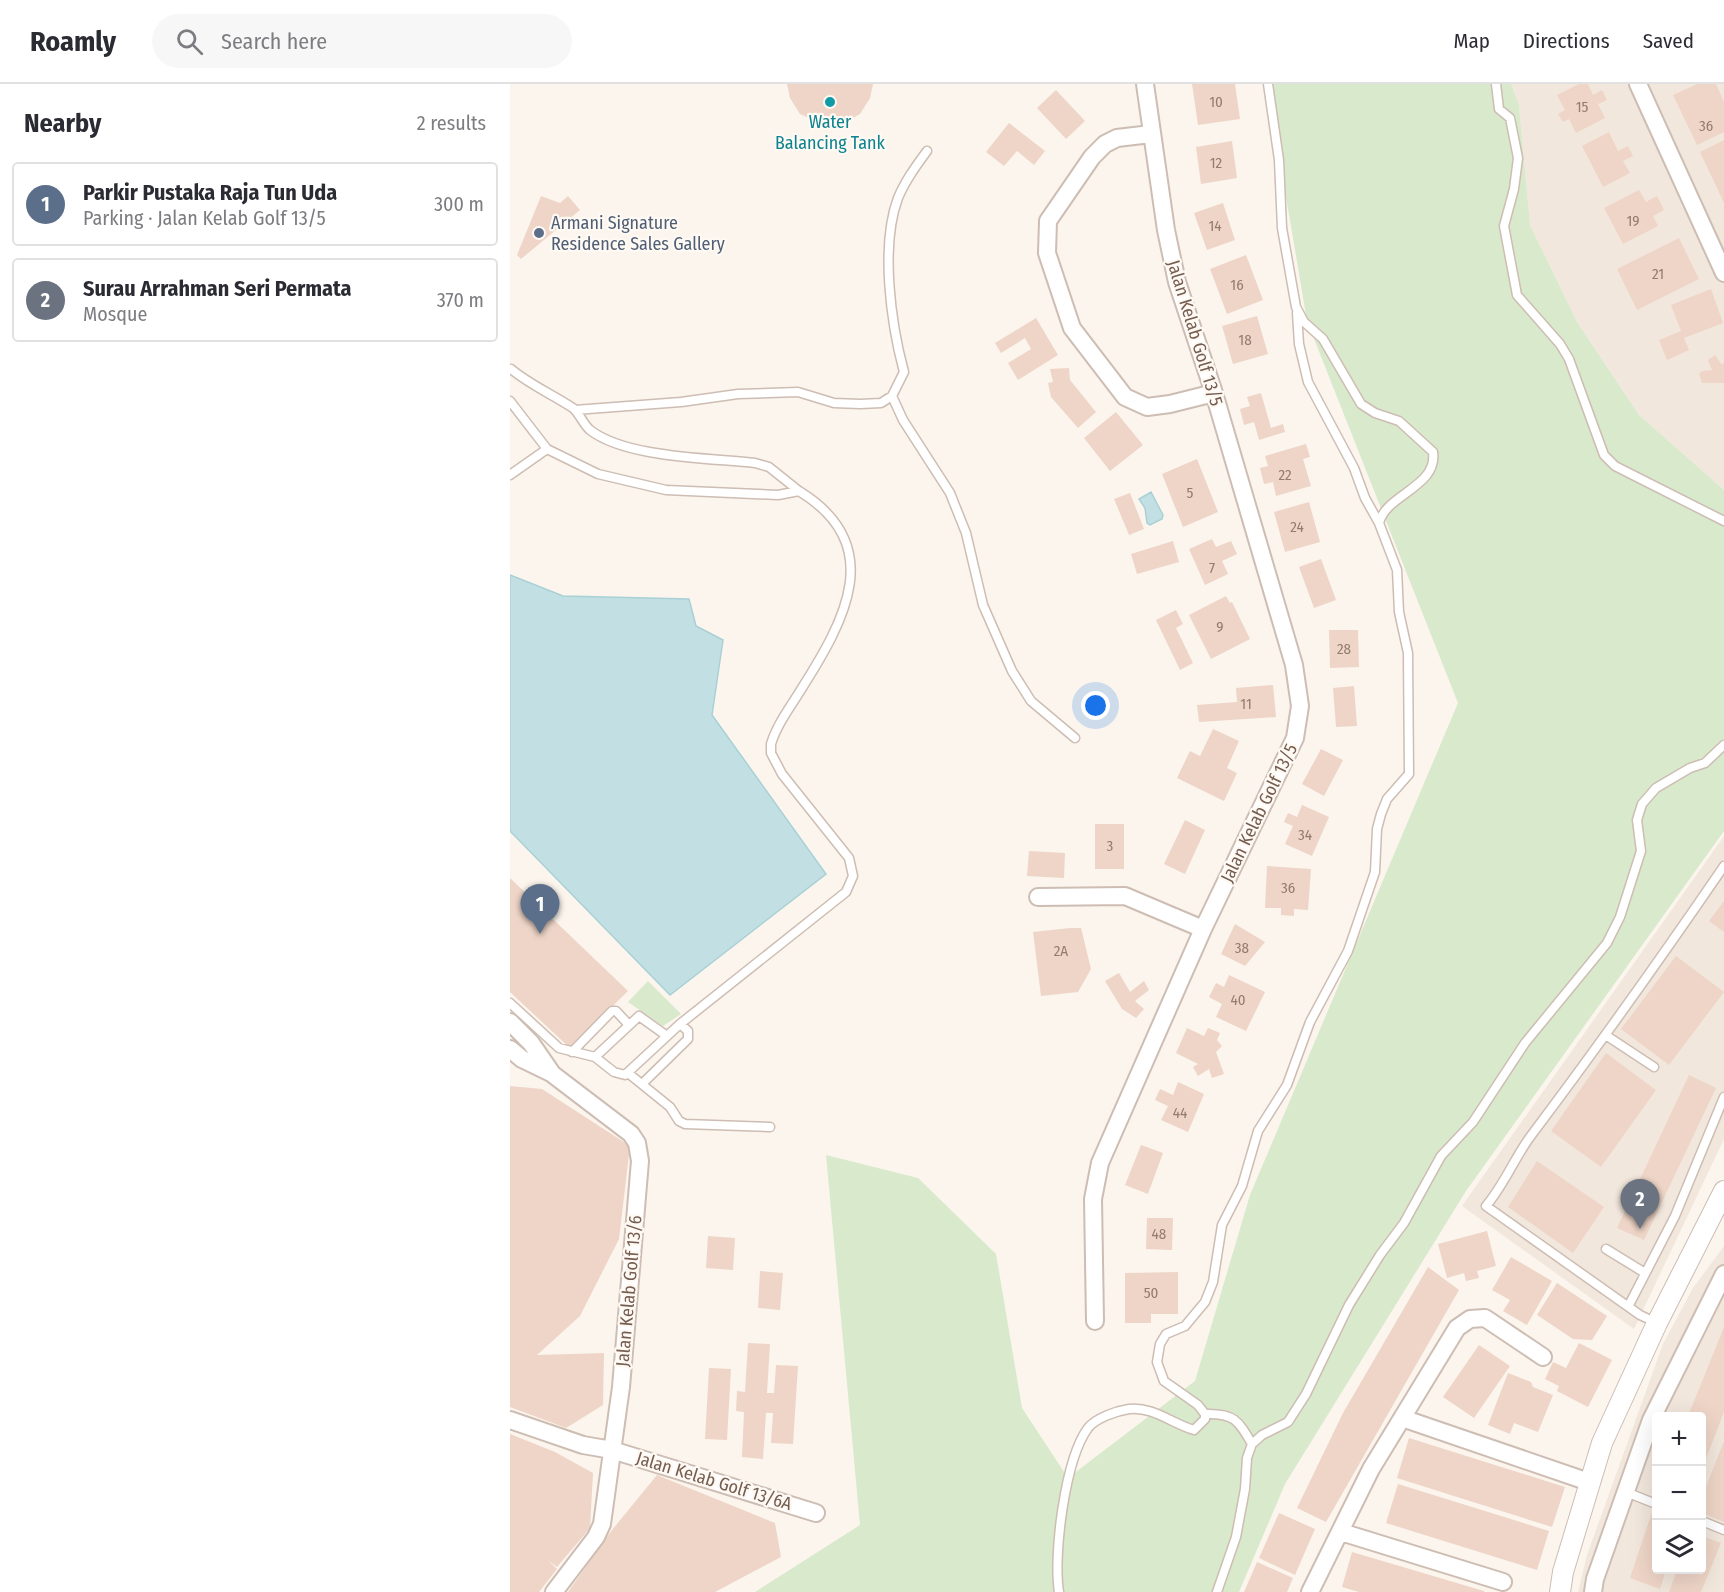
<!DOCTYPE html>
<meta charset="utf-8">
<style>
:root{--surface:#fff;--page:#f7f7f7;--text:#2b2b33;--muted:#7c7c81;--line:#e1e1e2;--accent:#ea580c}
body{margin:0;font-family:"Fira Sans Condensed",sans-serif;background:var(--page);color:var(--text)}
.controls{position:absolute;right:18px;bottom:18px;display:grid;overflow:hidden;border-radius:6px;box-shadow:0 6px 24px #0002}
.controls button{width:54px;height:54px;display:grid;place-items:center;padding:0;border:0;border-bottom:2px solid var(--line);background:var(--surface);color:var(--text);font:30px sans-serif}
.you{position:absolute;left:586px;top:622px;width:21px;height:21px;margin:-15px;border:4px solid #fff;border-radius:50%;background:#1a73e8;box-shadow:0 0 0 9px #1a73e833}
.badge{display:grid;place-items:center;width:39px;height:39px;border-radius:50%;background:var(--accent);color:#fff;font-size:20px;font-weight:700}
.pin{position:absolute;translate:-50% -50px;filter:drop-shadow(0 2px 3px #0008)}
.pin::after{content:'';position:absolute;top:32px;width:21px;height:18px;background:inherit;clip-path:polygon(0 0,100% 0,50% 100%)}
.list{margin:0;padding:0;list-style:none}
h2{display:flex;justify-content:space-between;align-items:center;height:78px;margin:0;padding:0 24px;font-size:26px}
h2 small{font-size:20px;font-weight:400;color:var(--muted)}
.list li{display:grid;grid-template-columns:39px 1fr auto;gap:18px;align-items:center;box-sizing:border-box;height:84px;margin:0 12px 12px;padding:0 12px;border:2px solid var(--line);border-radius:6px}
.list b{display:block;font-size:22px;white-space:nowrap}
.list p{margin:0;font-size:20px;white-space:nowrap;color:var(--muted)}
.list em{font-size:20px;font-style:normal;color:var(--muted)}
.icon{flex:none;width:33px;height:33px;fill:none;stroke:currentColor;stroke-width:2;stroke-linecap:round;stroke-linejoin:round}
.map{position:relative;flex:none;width:1214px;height:1508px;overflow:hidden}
header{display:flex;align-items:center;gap:36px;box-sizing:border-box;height:84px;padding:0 30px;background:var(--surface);border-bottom:2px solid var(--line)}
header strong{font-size:28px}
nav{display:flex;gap:33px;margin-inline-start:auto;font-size:21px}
.search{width:420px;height:54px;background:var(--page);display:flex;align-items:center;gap:15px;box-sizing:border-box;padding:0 21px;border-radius:33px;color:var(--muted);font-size:22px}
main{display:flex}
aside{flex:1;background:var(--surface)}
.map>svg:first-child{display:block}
.residential{fill:#f2e7dc;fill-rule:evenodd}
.green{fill:#d8e9cc}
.water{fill:#c2e0e4;stroke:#a9d0d5;stroke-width:1.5}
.building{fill:#eed5c7}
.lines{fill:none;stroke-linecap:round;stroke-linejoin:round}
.service-casing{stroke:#cdbdb3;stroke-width:11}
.minor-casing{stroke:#cdbdb3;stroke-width:20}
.tertiary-casing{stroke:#cdbdb3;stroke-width:22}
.service{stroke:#fff;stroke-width:8}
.minor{stroke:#fff;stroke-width:16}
.tertiary{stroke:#fff;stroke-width:20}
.culture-dot{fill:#0f9aa8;stroke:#fef9f3;stroke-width:2}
.service-dot{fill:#5c6f8a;stroke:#fef9f3;stroke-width:2}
.labels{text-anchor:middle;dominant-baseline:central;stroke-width:4.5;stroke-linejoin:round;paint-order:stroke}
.number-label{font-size:15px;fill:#937b6e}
.culture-label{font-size:18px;fill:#0d838f;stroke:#fef9f3}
.service-label{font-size:18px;fill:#4e5e75;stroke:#fef9f3;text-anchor:start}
.street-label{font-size:18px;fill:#755d51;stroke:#fef9f3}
</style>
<header>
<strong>Roamly</strong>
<div class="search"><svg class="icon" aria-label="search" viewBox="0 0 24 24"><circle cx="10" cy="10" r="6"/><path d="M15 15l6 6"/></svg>Search here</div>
<nav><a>Map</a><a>Directions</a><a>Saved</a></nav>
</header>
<main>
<aside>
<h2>Nearby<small>2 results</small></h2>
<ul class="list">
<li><span class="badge" style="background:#5c6f8a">1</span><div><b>Parkir Pustaka Raja Tun Uda</b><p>Parking · Jalan Kelab Golf 13/5</p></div><em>300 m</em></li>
<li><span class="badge" style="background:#6b7280">2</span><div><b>Surau Arrahman Seri Permata</b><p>Mosque</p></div><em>370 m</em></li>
</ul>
</aside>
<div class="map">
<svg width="1214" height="1508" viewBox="0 0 1214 1508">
<rect width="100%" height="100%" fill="#fbf5ed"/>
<!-- residential -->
<path class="residential" d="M1001,0h213v406l-85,-75 -62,-93 -47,-97 -11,-120z
M1214,752v303l-90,190 -172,-123z
M1214,1162v346h-146l9,-37 76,-211 30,-56zM1146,1332h46v154h-46z"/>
<!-- green -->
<path class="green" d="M757,0h244l8,21 11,120 47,97 62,93 85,75v341l-258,360 -181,293 -46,108h-484l105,-67 -34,-370 92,23 78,76 26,154 46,70 127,-97 55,-186 208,-492 -151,-382z
M138,897l33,33 -18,12 -35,-24z"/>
<!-- water -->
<path class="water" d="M641,408l12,23 -1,4 -12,6 -3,-2 -2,-15 -6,-9z
M0,491l53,21 126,3 7,27 27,14 -11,75 114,159 -156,121 -160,-164z"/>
<!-- building -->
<path class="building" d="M277,0h86l-3,14 -10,16 -16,9 -19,2 -25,-11 -10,-16z
M682,0h43l5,35 -42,6z
M1069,0h9l5,11 9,-5 5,10 -9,4 7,14 -29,15 -7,-14 -6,3 -5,-8 7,-4 -8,-15z
M1187,0h19l8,18v30l-27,13 -24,-50z
M546,6l29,31 -19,18 -29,-31z
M499,39l36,28 -11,14 -17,-14 -13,15 -18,-14z
M1099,48l9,19 10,-5 5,10 -10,5 7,12 -27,14 -21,-41z
M1214,56v63l-24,-51z
M722,57l5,37 -36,6 -5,-37z
M1129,106l7,12 11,-6 7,14 -11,6 5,10 -35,18 -19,-36z
M31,112l19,7 8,-7 12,14 -59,49 -4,-4z
M713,119l12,37 -28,10 -13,-37z
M1169,154l20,41 -62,31 -20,-41z
M736,171l17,45 -36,14 -17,-45z
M1201,205l12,34 -39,15 5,12 -22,10 -8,-20 22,-9 -10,-26z
M747,232l11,38 -35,10 -11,-38z
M526,234l22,37 -40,25 -10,-17 23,-14 -6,-11 -24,15 -6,-10z
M1205,271l7,10 2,-3v21h-22l-3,-9 3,-3 10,-1 -4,-10z
M559,284l1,12 26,32 -18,16 -27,-31 -3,-14 5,-1 -3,-13z
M751,309l10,35 12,-4 2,8 -26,8 -5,-18 -10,3 -4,-16 10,-3 -3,-9z
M606,328l27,33 -33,26 -26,-33z
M796,360l4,13 -7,2 8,27 -35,10 -3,-14 -9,2 -4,-16 8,-2 -3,-10z
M687,375l21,53 -35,15 -21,-53z
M620,409l14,36 -15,6 -15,-36z
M799,418l11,40 -35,10 -11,-40z
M702,455l4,8 15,-6 6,13 -15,7 6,13 -23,11 -16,-36z
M663,457l6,21 -42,12 -6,-20z
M811,475l15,41 -22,8 -15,-41z
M716,512l4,7 2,-1 18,37 -39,20 -22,-44z
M666,526l7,14 -7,4 17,35 -13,7 -24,-50z
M819,546h29l1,37 -29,1z
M763,601l3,32 -77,5 -2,-17 40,-3 -1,-14z
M844,602l3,40 -21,1 -3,-39z
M703,645l26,12 -12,27 10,5 -13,28 -47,-23 13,-27 10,5z
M811,665l22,11 -19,36 -22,-12z
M792,721l27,12 -17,39 -27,-12 8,-18 -9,-4 4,-9 9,4z
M675,736l20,10 -20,44 -21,-10z
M585,740h29v45h-29z
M519,767l36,2 -1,25 -37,-2z
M757,782l44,3 -3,41 -14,-1v7l-13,-1v-7h-16z
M0,794l118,113 -58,57 -60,-56z
M1214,817v31l-15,-11z
M725,840l30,18 -20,24 -24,-12z
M560,844h11l10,41 -13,23 -37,4 -8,-64z
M1166,872l48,36 -55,73 -48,-36z
M609,889l11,19 14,-11 5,9 -14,11 9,8 -8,9 -14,-9 -17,-28z
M719,891l36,17 -19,39 -30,-14 6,-13 -13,-7 7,-14 8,4z
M677,944l17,8 4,-8 12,5 -3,7 5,6 -6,6 8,22 -12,4 -3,-9 -11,7 -5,-9 5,-3 -22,-11z
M1096,969l50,37 -55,77 -50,-36z
M1179,991l27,13 -72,152 -27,-12z
M668,998l26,12 -16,38 -27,-12 7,-14 -13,-6 5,-11 13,6z
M0,1002l32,3 88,57 -11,93 -39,77 -43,39 67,-2 -1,52 -37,23 -56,-21z
M631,1061l22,8 -15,41 -23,-9z
M1027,1077l67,46 -31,46 -65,-46z
M637,1134h26l-1,32 -26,-1z
M977,1147l9,35 -19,5 2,7 -13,3 -2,-8 -17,5 -9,-34z
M198,1152l27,2 -2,32 -27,-2z
M1001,1173l41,24 -25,44 -24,-14 7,-11 -18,-10z
M918,1183l31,23 -133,232 -29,-14 46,-95z
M250,1187l23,2 -3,37 -22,-2z
M668,1188v42h-27v9h-26v-50z
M1047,1199l50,33 -15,24 -19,-1 -36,-24z
M1214,1243v85l-22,57v-53h-14z
M238,1259l22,1 -3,49h7l2,-28 22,1 -5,78 -22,-1 2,-30h-7l-3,46 -21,-2 2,-45 -8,-1 1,-20 8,1z
M1069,1259l33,17 -24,47 -31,-16 2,-5 -14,-7 8,-17 13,6z
M969,1261l31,21 -36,52 -31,-21z
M199,1284l22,1 -4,71 -22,-1z
M998,1289l23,9 2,5 20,8 -15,37 -24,-9 -4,11 -22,-9z
M0,1350l45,18 38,21 -3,55 -33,39 -9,-7 9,9 -18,23h-29z
M899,1354l156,49 -13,40 -155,-49z
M1214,1357v81l-22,-9v-16z
M147,1391l118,48 6,34 -66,35h-147l44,-62z
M888,1400l151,47 -12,39 -151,-47z
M1143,1425l3,2v58l10,1 -6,19 -30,-11z
M769,1429l36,16 -20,46 -36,-17z
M1192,1452l19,7 -20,49h-32l8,-22h25z
M842,1468l132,39v1h-125l-17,-5z
M747,1478l36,16 -6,14h-43z"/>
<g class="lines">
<!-- service casing -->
<g class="service-casing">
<path id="service" d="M986,0l3,25 11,9 8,40 -4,31 -10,37 13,69 43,49 9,15 35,96 11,11 109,55
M787,229l2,31 9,38 46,86 11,30 14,25
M1,285c19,16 41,25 62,39 7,6 10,16 17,22 36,28 120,28 165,33l14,4 30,24
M382,312l12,-24c-13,-48 -24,-126 -6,-174 7,-17 18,-32 29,-47
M0,317l37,48 51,25 68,16 112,5 21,-4c88,54 46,129 3,197 -11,18 -25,36 -31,56v9l11,21 67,84 4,18 -7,16 -166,132 -55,51 -11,-3 -19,-15 -36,-9 -49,-45
M65,326l106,-8 57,-8 60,-2 36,11 26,1 21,-1 11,-7 11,24 47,73 16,40 17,72 29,66 19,30 44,37
M0,391l37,-26
M1097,952l47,31
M62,968l40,-41h4l13,14
M85,973l44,-41 28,20
M118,989l42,34 9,14 6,3 85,3
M132,1000l46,-45v-8l-8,-7
M1096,1165l39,24
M1119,1221l46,-89 49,-119
M1147,1239l-17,-8 -154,-109c18,-21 28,-47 44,-69 67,-89 131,-179 194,-271
M695,1330c29,-1 33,6 47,30
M1116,1408l30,12
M1192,1437l22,9
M549,1508c-6,-37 6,-133 29,-164 8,-10 28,-17 41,-19 23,-3 44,15 65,21l11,-11v-5l-7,-9 -34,-24 -7,-19 3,-18 6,-10 19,-8 20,-24 8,-20 9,-57 20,-39 16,-55 29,-46 23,-63 38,-71 27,-79 2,-43 4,-15 6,-15 22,-25 -1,-121 -9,-41 -2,-42 -18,-47c7,-29 59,-36 54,-71l-34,-31 -24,-8 -14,-9 -38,-65 -19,-17 -8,-15 -14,-79 -3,-68 -11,-76
M707,1508l19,-55 9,-48 2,-31 5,-14 10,-9 26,-13 18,-28 43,-89 31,-50 24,-32 37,-67 32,-34 52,-79 82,-100 13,-26 21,-66 -4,-31 5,-16 14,-16 34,-20 15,-5 19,-18"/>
</g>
<!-- minor casing -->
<g class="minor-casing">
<path id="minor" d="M1128,0l86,189
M641,50l-34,4 -12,6 -13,13 -44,64 -1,32 25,75 53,69 22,10 23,-3 44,-11
M528,813l87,-1 78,33
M0,938l21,21 20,29
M0,965l12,10 29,14 80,61 6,9 3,18 -19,226 -19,137 -6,13 -42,55
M585,1237l-2,-122 7,-36 103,-234 92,-191 5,-32 -6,-41 -80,-272 -37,-111 -11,-52 -21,-146
M892,1334l187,64
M0,1336l73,25 29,5 204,63
M831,1448l162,50
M800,1508l61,-123 86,-141 13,-9 15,-1 58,39
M1083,1508l2,-13 56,-159 73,-146"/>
</g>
<!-- tertiary casing -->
<g class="tertiary-casing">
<path id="tertiary" d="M1050,1508l3,-20 39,-129 55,-120 67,-132"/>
</g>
<!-- service -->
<use href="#service" class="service"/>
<!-- minor -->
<use href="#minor" class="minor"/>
<!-- tertiary -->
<use href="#tertiary" class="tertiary"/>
</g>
<!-- markers -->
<circle class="culture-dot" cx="320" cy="18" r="6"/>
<circle class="service-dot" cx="29" cy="149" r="6"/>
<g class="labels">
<!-- number labels -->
<g class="number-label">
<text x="706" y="18">10</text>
<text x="1072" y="23">15</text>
<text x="1196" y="42">36</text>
<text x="706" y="79">12</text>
<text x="1123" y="137">19</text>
<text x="705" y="142">14</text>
<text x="1148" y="190">21</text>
<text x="727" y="201">16</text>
<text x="735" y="256">18</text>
<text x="775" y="391">22</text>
<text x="680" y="409">5</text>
<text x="787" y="443">24</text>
<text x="702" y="484">7</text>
<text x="710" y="543">9</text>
<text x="834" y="565">28</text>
<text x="736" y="620">11</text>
<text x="795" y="751">34</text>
<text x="600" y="762">3</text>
<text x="778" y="804">36</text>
<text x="732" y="864">38</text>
<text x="551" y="867">2A</text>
<text x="728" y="916">40</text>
<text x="670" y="1029">44</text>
<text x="649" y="1150">48</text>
<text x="641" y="1209">50</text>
</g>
<!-- culture labels -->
<g class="culture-label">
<text x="320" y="38">Water<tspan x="320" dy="21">Balancing Tank</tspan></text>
</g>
<!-- service labels -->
<g class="service-label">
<text x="41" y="139">Armani Signature<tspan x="41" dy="21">Residence Sales Gallery</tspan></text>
</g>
<!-- street labels -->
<g class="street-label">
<text transform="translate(685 249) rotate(73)">Jalan Kelab Golf 13/5</text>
<text transform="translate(749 729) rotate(-64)">Jalan Kelab Golf 13/5</text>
<text transform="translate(119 1207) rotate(-85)">Jalan Kelab Golf 13/6</text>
<text transform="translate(204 1397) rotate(17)">Jalan Kelab Golf 13/6A</text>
</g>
</g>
</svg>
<div class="controls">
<button>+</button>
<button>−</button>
<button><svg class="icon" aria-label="layers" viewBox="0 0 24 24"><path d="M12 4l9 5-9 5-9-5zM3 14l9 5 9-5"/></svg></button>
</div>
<div class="you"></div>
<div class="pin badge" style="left:30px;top:850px;background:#5c6f8a">1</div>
<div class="pin badge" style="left:1130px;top:1145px;background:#6b7280">2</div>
</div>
</main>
